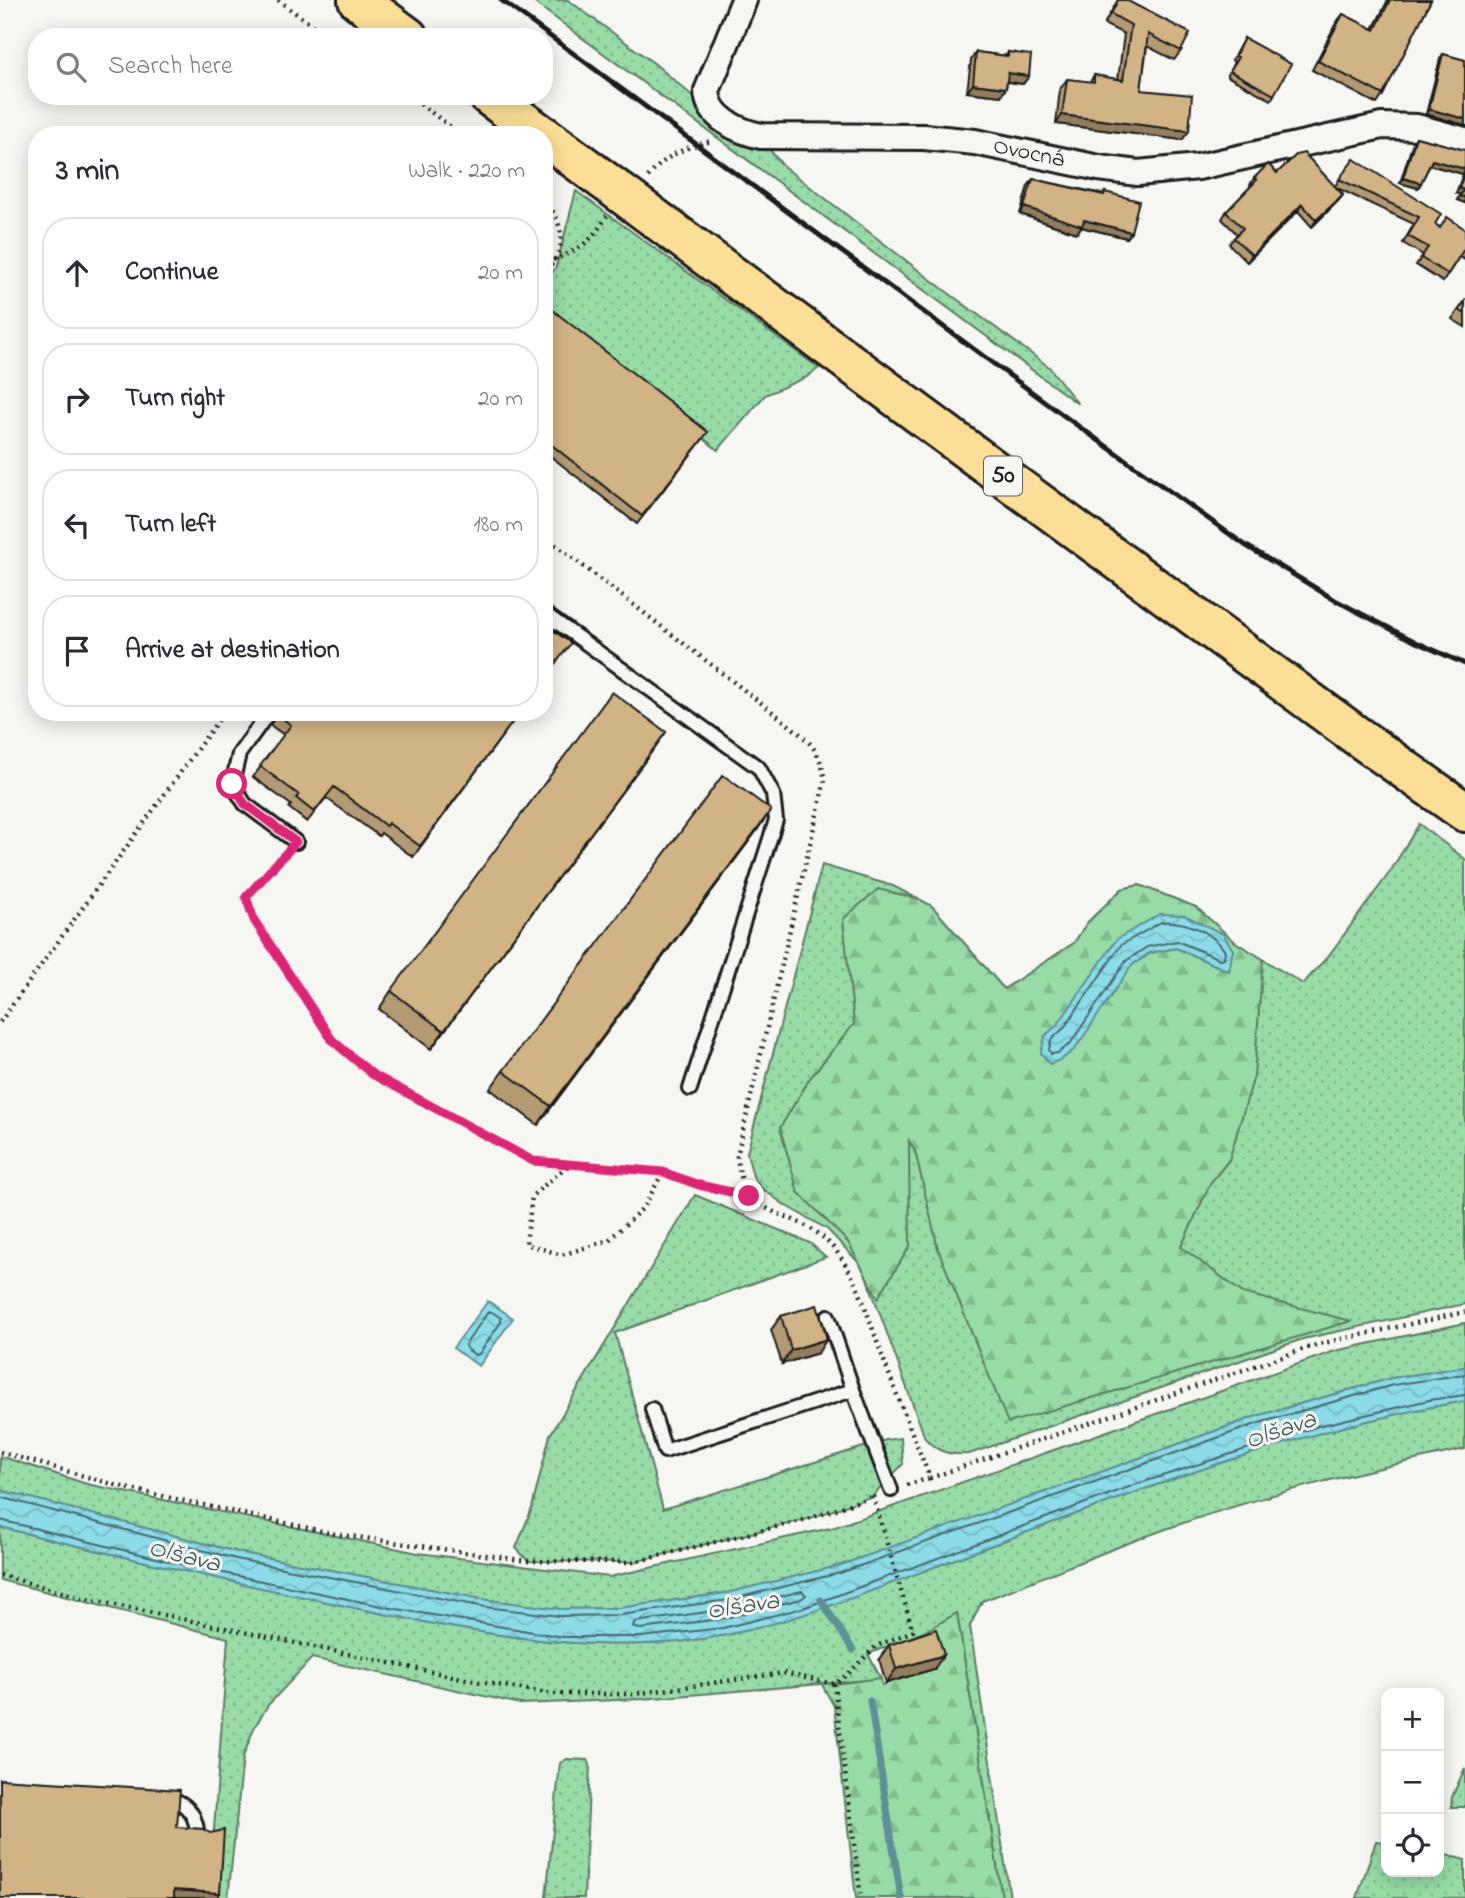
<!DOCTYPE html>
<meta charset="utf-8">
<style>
:root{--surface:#fff;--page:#f2f2f3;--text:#2b2b33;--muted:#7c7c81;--line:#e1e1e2}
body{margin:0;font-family:"Indie Flower",sans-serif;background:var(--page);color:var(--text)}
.controls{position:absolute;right:21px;bottom:21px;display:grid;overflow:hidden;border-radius:14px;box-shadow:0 4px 18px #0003}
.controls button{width:63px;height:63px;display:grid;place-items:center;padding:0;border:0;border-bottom:2px solid var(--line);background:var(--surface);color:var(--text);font:35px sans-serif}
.stop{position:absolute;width:21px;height:21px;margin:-16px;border:5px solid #db2777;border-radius:50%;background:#fff}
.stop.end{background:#db2777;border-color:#fff;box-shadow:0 2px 7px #0008}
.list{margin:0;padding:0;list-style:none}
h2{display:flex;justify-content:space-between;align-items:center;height:91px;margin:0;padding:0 28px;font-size:30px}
h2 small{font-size:23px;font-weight:400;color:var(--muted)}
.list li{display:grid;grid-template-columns:46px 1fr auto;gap:21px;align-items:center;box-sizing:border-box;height:112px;margin:0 14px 14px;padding:0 14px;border:2px solid var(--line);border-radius:28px}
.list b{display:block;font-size:26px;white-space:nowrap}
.list em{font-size:23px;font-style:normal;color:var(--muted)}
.icon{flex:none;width:38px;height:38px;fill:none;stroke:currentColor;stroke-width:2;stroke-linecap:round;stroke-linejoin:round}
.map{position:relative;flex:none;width:1465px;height:1898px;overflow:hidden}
.search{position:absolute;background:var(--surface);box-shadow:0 4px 18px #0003;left:28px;top:28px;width:525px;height:77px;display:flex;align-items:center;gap:18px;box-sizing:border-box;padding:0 24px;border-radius:28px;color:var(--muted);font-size:26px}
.panel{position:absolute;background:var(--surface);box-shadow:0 4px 18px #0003;left:28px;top:126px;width:525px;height:595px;border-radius:28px}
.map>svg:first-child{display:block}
.grass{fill:url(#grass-dots);stroke:#5a7c61;stroke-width:2}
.forest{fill:url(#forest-firs);stroke:#5a7c61;stroke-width:2;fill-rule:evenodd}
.water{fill:url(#water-waves);stroke:#5f8f97;stroke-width:2}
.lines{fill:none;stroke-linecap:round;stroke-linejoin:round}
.shore{stroke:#49686e;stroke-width:2}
.stream{stroke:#5f8f97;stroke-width:7}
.service-casing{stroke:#1c1c1c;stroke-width:18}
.minor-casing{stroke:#1c1c1c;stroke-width:30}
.primary-casing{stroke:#1c1c1c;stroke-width:44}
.path{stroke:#1c1c1c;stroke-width:4.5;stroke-dasharray:2 5;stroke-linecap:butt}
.service{stroke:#f6f6f2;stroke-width:12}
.minor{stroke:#f6f6f2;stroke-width:24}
.primary{stroke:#fcde96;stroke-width:38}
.rail{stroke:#1c1c1c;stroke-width:5}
.wall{fill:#b49a72;stroke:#1c1c1c;stroke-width:2}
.shaded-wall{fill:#927d5d;stroke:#1c1c1c;stroke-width:2}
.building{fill:#d1b385;stroke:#1c1c1c;stroke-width:2}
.route{stroke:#db2777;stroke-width:9}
.labels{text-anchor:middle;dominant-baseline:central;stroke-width:6;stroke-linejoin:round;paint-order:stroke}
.shield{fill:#f6f6f2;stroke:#5d5d5c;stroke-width:2}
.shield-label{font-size:23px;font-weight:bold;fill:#1c1c1c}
.street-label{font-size:24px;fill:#1c1c1c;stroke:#f6f6f2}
.water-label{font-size:26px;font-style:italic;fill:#3e555a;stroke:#f6f6f2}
</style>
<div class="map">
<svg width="1465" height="1898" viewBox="0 0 1465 1898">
<defs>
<pattern id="grass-dots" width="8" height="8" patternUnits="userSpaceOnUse" patternTransform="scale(1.75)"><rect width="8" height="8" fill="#98dba6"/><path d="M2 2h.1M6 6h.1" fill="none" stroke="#82bb8e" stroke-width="1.8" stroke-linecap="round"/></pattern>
<pattern id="forest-firs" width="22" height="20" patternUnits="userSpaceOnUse" patternTransform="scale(1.75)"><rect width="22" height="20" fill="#98dba6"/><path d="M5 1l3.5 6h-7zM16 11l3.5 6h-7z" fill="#82bb8e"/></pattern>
<pattern id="water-waves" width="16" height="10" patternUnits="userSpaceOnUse" patternTransform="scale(1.75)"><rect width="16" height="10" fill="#8cdbe9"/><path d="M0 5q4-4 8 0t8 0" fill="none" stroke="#78bbc7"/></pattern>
</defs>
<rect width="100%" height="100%" fill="#f6f6f2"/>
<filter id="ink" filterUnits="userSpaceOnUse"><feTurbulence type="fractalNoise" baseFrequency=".0143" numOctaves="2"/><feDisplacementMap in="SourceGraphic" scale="14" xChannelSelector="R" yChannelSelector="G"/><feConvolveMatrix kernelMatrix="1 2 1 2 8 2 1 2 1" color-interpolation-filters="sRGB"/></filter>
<g filter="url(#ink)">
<!-- grass -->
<path class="grass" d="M531,0h37l87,64 95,81 15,-1 18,22 160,123 106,78 29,37z
M576,191l243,177 -12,9 -42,18 -47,55 -174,-139v-28l12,-16z
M1419,824l46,35v445l-162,35 -334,115c-19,1 -31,-1 -44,-16l-62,-171 -36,-38 -41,-23 -26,-19 -7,-11 -6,-23 75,-288 71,21 39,20 72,83 70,-46 13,-20 35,-34 17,-4 57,22 39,35 68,42 26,-29 61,-83z
M695,1195l115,48 16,14 -211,76 48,176 223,-69 15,-2 2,26 -30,32 -65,23 -174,43 -106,-1 -12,-13 16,-40 18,-73z
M1465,1323v44l-73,11 -135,38 -418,150 -112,27 -108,15 -59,1 -73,-9 -250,-48 -237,-62v-34l87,28 331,69 191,24 226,-50 500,-176z
M1465,1401v48c-101,22 -202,45 -299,80 -62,22 -123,49 -184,72l-12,25 40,272h-151l136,-45 -38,-240 -31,18 -58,23 13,25 -239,20 -122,5 -208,-46 -44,47 -14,23 -11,29 -15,141h-19l19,-260 -228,-58v-53c113,28 227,54 341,78 125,26 258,55 385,30 84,-17 164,-52 245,-82 161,-60 324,-124 494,-152z
M567,1759l21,1 2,5 -6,133h-38l14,-135z
M1465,1768v39h-14l1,-10z
M1376,1841l10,1v30h53v-19l26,7v38h-108z"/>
<!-- forest -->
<path class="forest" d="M1139,885l57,22 39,35 28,17 -9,117 -25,84 -18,22 -30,65 62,46 108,28 -343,102 -70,-174 -23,-98 -6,-10 1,105 -32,52 -30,-56 -50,-50 -18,-64 30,-50 44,-54 -11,-105 35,-30 41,10 13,7 72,83 70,-46 13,-20 35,-34zM1184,915l45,56 -53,-23 -25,5 -19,12 -64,89 -6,5 -17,-23z
M957,1613l45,285h-146l-22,-192 -13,-23 13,1 47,-6 1,7 51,-16 -7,-38z"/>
<!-- water -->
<path class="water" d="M1160,914l24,1 39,19 10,16 -4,21 -53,-23 -26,5 -18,12 -57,84 -13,10 -12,5 -9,-11 4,-17 13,-12 59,-85z
M488,1301l25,17 -34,48 -26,-18z
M1465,1367v34c-170,28 -333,92 -494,152 -81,30 -161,65 -245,82 -127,25 -260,-4 -385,-30 -114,-24 -228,-50 -341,-78v-37l237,62 250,48 73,9 59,-1 108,-15 111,-27 419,-150 135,-38z"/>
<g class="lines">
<!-- shore -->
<path class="shore" d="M1161,922c23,-2 51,9 64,29l-1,7 -4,1 -43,-18 -30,6 -21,14 -56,83 -12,9 -7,1 -2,-4 2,-10 13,-12 57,-83z
M488,1312h4l9,6v4l-22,32 -4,1 -9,-7 -1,-3z
M0,1497l236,62 249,48 75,9 60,-1 108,-15 112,-27 419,-150 134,-38 72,-11
M0,1520l185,45 206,43 172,29h78l82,-9 80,-20 334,-124 181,-58 111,-26 36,-5
M802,1591l4,4 -5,4 -80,20 -80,10 -6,-1 -2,-2 2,-4 94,-13z"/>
<!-- stream -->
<path class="stream" d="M821,1600l32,50
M870,1701l31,197"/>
<!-- service casing -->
<g class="service-casing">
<path id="service" d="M544,613l215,155 14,26 3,26 -86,269
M269,712l-30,42 -7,30 13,20 51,38
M828,1316l25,74 38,100
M652,1409l13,42 188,-61
M164,1798c26,3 34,21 34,44"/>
</g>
<!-- minor casing -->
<g class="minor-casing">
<g id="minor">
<path id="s1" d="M744,0l-37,91c1,27 31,40 54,45l163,1 51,5 124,26 39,5 60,-6 184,-41 35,1 48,13"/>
</g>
</g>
<!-- primary casing -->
<g class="primary-casing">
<path id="primary" d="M358,0l50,37
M489,96l53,39
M544,136l449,333 364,267 108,76"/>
</g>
<!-- path -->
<path class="path" d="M278,0l50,37
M409,96l53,39
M648,177c18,-22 37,-30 64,-36
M544,200c13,12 22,37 14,54 -3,7 -9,13 -14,19
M553,260c28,-11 38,-18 54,-44
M544,536l239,184c25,21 36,26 42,60l-88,376c7,68 54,49 91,86 30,30 40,77 55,116 15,40 31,80 47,120l389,-134 146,-32
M285,853l-39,44 8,23 78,120 40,34 161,87 130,11 37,13 48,10
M0,1022l224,-310
M567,1166l-35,30 -6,48 36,11 47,-15 35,-33 19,-35
M0,1452l126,36 209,46 193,27 106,1 174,-43 65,-23
M907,1485l23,-7
M0,1575l83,23 397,84 72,12h83l148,-21 51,11 13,-9 29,-29 37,-15 -40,-135
M834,1684l27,214"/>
<!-- service -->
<use href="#service" class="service"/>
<!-- minor -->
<use href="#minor" class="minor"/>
<!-- primary -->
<use href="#primary" class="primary"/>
<!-- rail -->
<path class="rail" d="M501,0l566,418 178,127 90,55 81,42 49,22"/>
</g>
<!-- wall -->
<path class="wall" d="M1118,0l63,51 -7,9 -27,-14 -6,44 48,41 -7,9 -126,-16 4,-35 7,-10 23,3 4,-7 24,5 6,-46 -20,-10z
M1388,0h43l-48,95 -6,9 -65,-34 24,-47 7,-9 30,15z
M1244,38l30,57 -3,5 -44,-24 7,-14 -2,-2z
M976,52l30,4 2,-4 21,24 -6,8 -16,-2 -1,6 -5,8 -34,-4 4,-32z
M1443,54l22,6 -39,54 14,-55z
M1416,137l49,13v53l-8,-3 3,-5 -4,-2 7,-19 -33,-9 -12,23 -18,-5 13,-41z
M1354,159l81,65 5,3 25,2v31l-6,-3 -16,25 -27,-17 7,-10 -20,-12 11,-19 -79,-37 8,8 -5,6 -26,26 -14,-16 -51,51 -18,-18 8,-10 -15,-15 4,-7 25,-26 -1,-1 4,-7 23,-5 58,13z
M1033,179l70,15 2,-2 26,40 -4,6 -46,-11 -4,6 -57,-19 8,-28z
M1465,301v26l-13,-8z
M544,316l159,123 -66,85 -93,-73z
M279,712l159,6 82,-6 -107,145 -32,-24 -2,3 -53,-38 -19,24 -18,-14 2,-3 -38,-28 31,-42 -14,-10z
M666,732l-235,317 -52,-40 12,-18z
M758,829l-220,296 -48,-36 13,-18z
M781,1316l37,37 -36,11 -11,-34z
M889,1645l45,24 -48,14 -7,-24z"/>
<!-- shaded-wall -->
<path class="shaded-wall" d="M1008,73l21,3 -6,8 -20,-3z
M973,84l33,4 -5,8 -34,-4z
M1429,109l36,10v6l-39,-11z
M1062,115l127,16 -7,9 -126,-16z
M1432,160l33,9v1l-2,4 -34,-9z
M1403,178l18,5 -3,5 -18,-5z
M1459,188l5,2 -4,5 -4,-2z
M1343,195l-5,6 -26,26 4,-7z
M1460,196l5,1v6l-8,-3z
M1302,204l-4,7 -51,51 5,-7z
M1024,207l60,13 47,12 -4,6 -46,-11 -4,6 -57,-19z
M666,732l-13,18 -222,299 13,-18z
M771,810l-13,19 -220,296 13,-19z
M827,1339l-9,14 -36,11 9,-14z
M944,1655l-10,14 -48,14 10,-14z
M174,1890l46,3 -3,5h-48z"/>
<!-- building -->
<path class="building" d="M1118,0h8l64,33 -9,18 -33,-17 -7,56 51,5 -3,36 -127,-16 5,-36 27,3v-7l29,5 8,-55 -20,-11z
M1390,0h41l-48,95 -65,-34 25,-47 32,16z
M1244,38l47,26 -17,31 -44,-24 8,-14 -3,-1z
M976,52l32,4v-4l23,3 -2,21 -21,-3 -2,15 -33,-4z
M1443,54l22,6v59l-36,-10z
M1416,137l49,13v19l-33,-9 -11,23 -18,-5z
M1304,153l39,42 -27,25 -14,-16 -50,51 -18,-17 9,-10 -17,-16 31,-32 -3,-2 14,-14 9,9 19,-18z
M1354,159l87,55 -6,10 5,4 7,-11 18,12v21l-1,-1 -16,25 -27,-16 7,-11 -20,-11 11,-19 -80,-38z
M1465,172v25l-5,-1 4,-6 -5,-2z
M1033,179l71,16 1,-3 34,9 -8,31 -47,-12 -2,6 -58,-19z
M1465,301v13l-6,-4z
M550,308l158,124 -66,84 -98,-77v-123z
M544,624l27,19 -27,36z
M612,692l54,40 -222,299 -53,-40z
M279,712h150l9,6 4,-6h78l-100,134 -32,-23 -2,3 -52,-39 -20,25 -18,-14 3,-3 -39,-29 31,-41 -13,-10z
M723,775l48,35 -220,296 -48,-35z
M817,1305l10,34 -36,11 -10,-34z
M936,1629l8,26 -48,14 -7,-24z
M0,1779l180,11 -3,37 26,2 7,4 14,-3 -4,63 -46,-3v8h-174z"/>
</g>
<g class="lines" filter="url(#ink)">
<!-- route -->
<path class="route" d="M232,784l13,20 51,38 -50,55 8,23 78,120 40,34 161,87 130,11 36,13 50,11"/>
</g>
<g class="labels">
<!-- shield labels -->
<rect class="shield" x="984" y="456.5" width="38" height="39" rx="5"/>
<g class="shield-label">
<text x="1003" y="476">50</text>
</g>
<!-- street labels -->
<g class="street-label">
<text stroke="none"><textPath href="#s1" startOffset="443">Ovocná</textPath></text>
</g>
<!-- water labels -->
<g class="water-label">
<text transform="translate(1281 1431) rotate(-19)">Olšava</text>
<text transform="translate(184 1557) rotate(14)">Olšava</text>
<text transform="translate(743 1607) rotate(-9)">Olšava</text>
</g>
</g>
</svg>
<div class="controls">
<button>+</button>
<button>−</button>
<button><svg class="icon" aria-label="locate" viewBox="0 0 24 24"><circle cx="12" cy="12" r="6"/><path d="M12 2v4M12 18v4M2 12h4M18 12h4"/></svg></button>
</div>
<div class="stop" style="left:232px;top:784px"></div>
<div class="stop end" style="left:749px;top:1196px"></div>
<div class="search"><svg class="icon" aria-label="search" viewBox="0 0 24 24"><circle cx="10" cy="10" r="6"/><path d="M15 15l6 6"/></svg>Search here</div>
<section class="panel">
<h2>3 min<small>Walk · 220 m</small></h2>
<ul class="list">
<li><svg class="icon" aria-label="ahead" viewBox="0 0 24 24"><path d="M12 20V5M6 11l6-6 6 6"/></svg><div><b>Continue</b></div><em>20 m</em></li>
<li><svg class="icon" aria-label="right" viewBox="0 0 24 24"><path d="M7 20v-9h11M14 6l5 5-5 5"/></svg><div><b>Turn right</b></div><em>20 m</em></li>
<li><svg class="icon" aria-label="left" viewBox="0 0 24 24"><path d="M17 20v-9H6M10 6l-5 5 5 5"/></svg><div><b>Turn left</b></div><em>180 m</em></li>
<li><svg class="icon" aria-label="arrive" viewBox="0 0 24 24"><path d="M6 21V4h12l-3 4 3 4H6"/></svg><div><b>Arrive at destination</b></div></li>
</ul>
</section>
</div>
